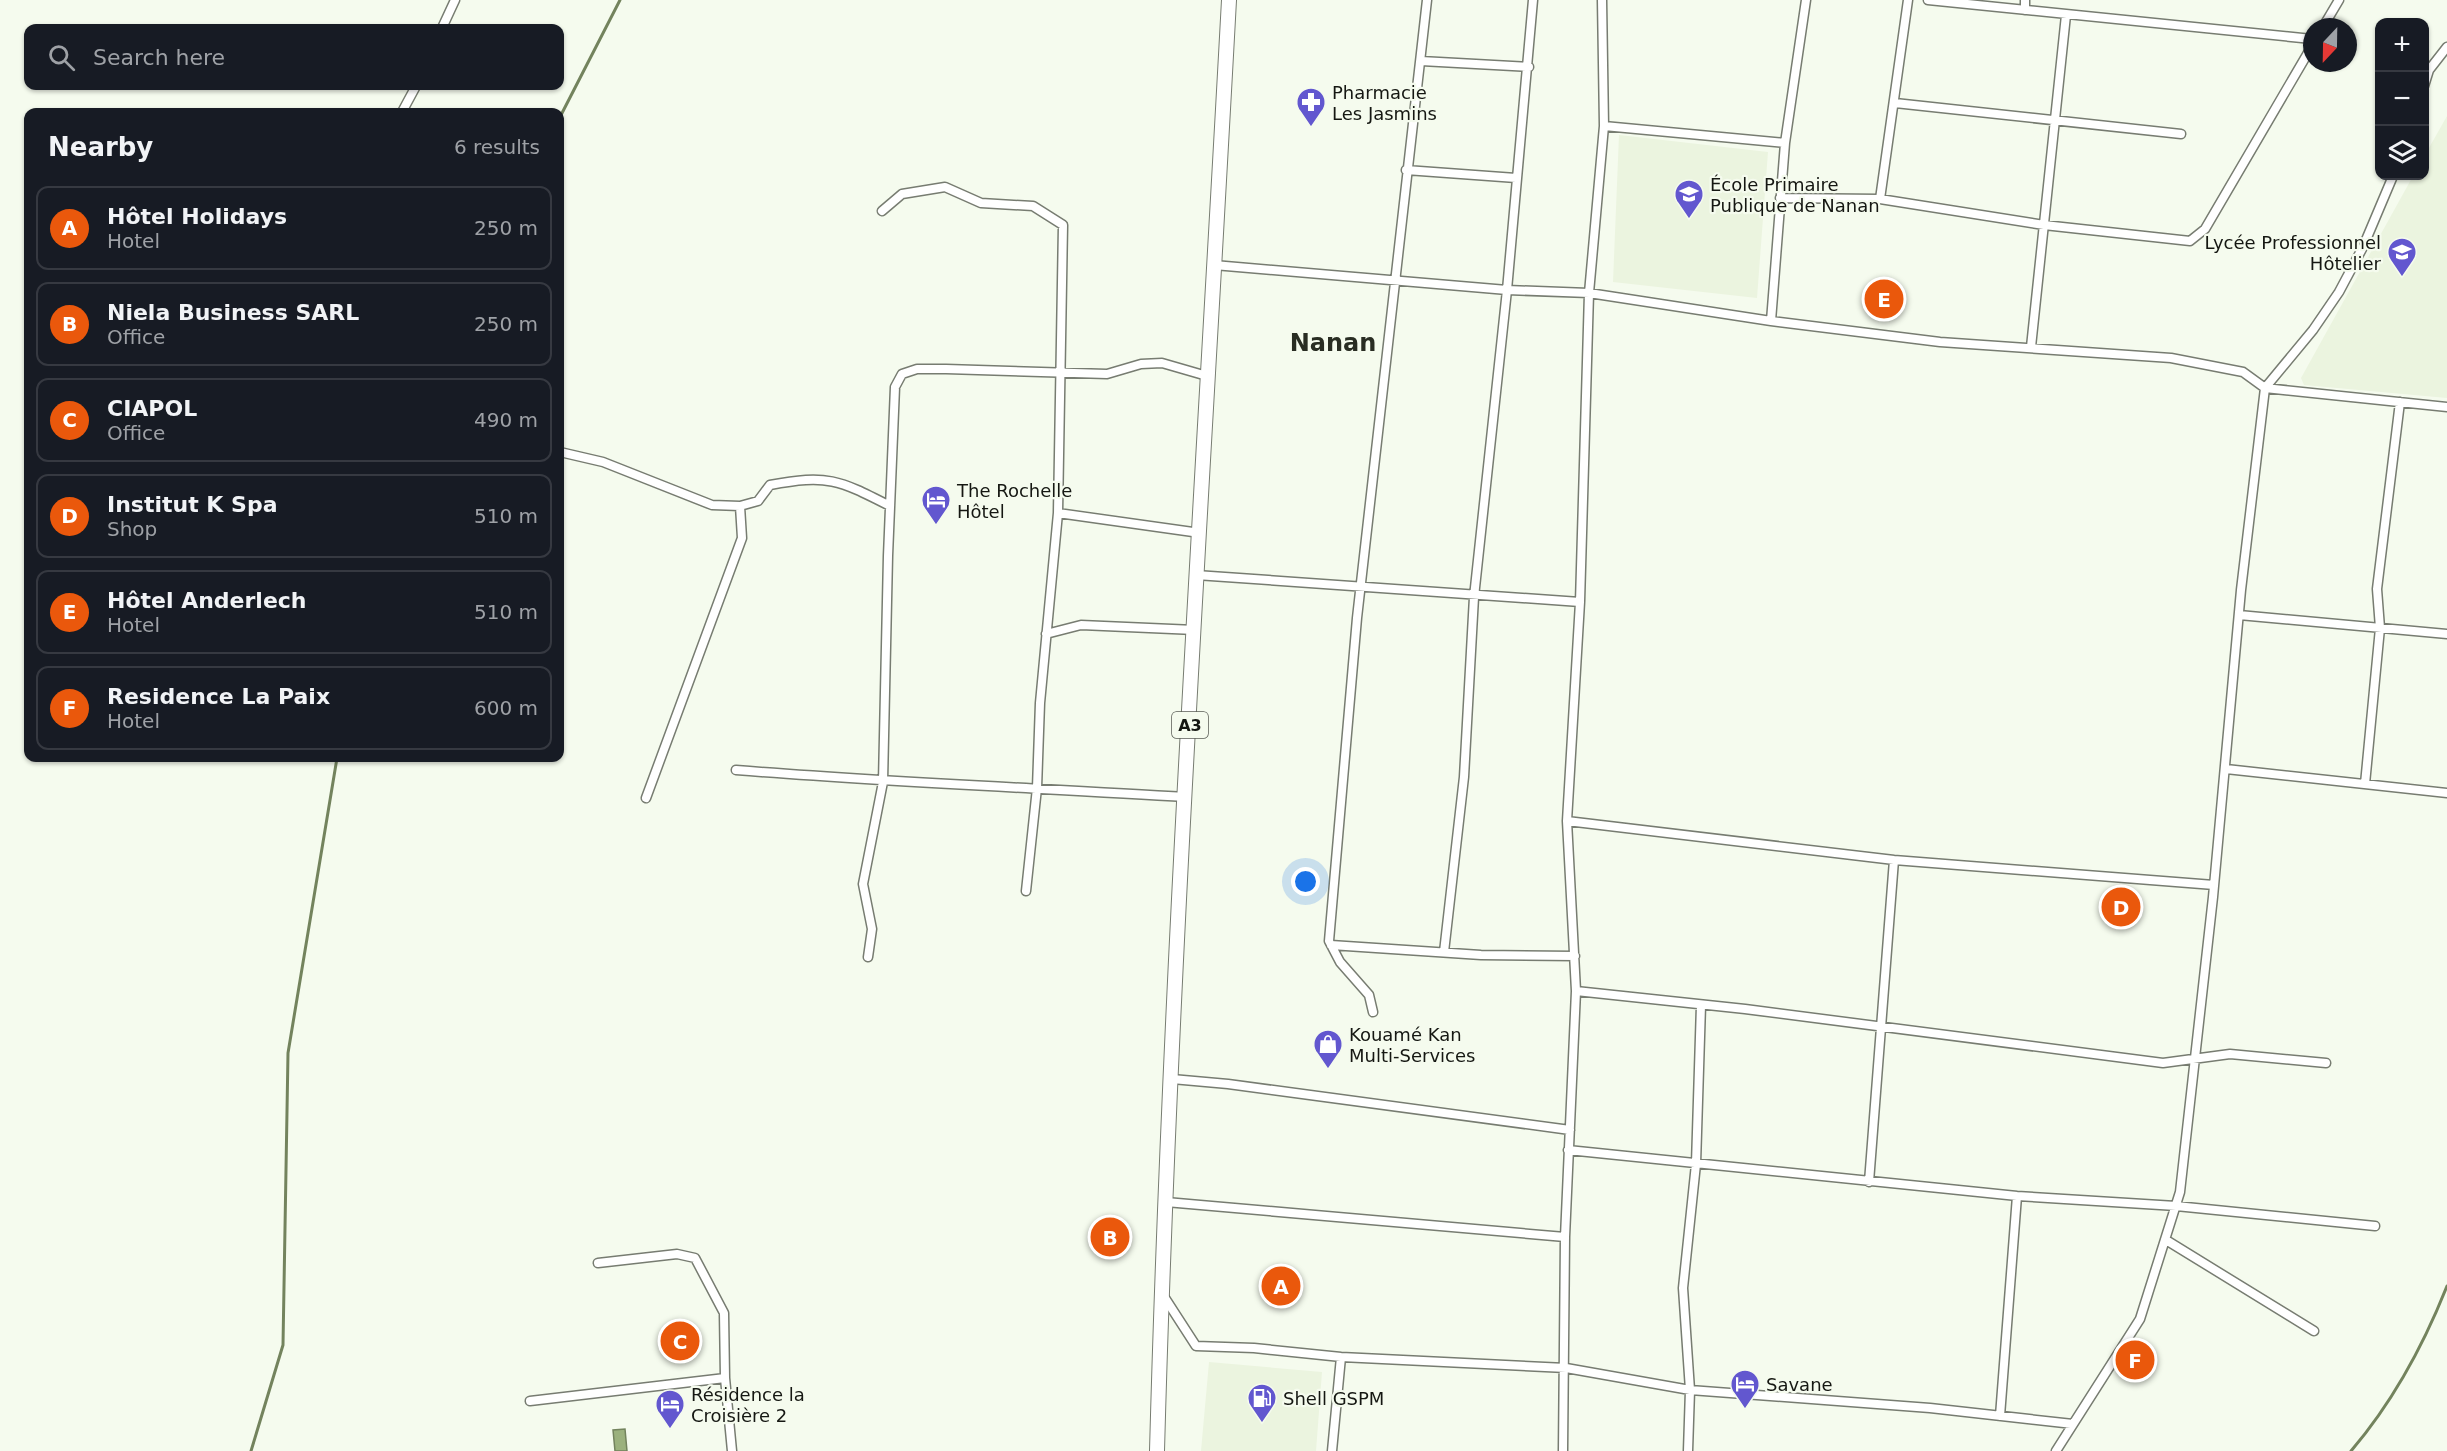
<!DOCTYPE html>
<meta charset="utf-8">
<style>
:root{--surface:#171b24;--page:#20242c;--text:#f1f3f6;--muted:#9ea1a6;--line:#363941;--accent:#ea580c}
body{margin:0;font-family:"DejaVu Sans",sans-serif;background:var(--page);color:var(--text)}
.controls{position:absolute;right:18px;top:18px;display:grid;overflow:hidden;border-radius:12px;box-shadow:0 2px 4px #0004}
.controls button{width:54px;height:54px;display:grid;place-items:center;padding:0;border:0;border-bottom:2px solid var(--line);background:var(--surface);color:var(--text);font:30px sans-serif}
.compass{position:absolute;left:2303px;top:18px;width:54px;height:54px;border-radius:50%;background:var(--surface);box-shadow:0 2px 4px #0004;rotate:202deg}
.you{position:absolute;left:1306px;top:882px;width:21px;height:21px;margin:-15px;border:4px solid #fff;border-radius:50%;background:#1a73e8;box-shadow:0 0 0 9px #1a73e833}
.badge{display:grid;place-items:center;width:39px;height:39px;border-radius:50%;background:var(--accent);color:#fff;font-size:20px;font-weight:700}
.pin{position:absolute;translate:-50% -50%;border:3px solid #fff;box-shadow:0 2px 6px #0006}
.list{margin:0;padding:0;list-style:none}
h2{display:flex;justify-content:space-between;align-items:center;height:78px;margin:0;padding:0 24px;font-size:26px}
h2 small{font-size:20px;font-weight:400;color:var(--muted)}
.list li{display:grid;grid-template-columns:39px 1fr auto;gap:18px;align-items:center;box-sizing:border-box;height:84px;margin:0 12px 12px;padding:0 12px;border:2px solid var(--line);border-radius:12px}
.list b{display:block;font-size:22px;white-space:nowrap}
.list p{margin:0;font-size:20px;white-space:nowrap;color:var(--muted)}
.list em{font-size:20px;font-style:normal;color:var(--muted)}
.icon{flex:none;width:33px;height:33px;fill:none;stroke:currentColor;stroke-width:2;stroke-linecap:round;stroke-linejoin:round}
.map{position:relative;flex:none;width:2447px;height:1451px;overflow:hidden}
.search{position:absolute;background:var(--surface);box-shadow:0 2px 4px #0004;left:24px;top:24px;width:540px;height:66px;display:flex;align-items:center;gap:15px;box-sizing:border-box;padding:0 21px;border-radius:12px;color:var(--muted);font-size:22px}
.panel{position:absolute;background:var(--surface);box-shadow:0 2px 4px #0004;left:24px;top:108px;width:540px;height:654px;border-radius:12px}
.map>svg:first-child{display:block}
.built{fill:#ebf4df}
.water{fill:#9bb17d;stroke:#73835d;stroke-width:1.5}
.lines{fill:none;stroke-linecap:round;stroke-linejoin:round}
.stream{stroke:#73835d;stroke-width:3}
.minor-casing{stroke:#777c71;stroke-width:11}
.trunk-casing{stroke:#777c71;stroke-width:16}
.minor{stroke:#fff;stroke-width:8}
.trunk{stroke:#fff;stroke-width:14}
.labels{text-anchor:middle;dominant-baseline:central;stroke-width:4.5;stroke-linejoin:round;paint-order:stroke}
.shield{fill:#f5fbee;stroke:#585b54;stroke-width:1.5}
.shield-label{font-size:16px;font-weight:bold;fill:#151712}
.poi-label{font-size:18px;fill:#151712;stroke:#f5fbee;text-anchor:start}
.district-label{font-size:24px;font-weight:bold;fill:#292d23;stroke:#f5fbee}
</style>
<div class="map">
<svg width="2447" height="1451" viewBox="0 0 2447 1451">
<rect width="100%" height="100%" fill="#f5fbee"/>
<!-- built -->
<path class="built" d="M2447,116v282l-143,-13 -3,-7 112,-202h11l1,-21z
M1619,135l149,17 -11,146 -144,-16z
M1209,1362l113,10 -6,79h-115z"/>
<!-- water -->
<path class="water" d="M625,1429l2,22h-12l-2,-21z"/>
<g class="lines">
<!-- stream -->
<path class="stream" d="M560,117l60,-117
M251,1451l32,-106 5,-292 49,-295
M2351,1451c41,-48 73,-107 96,-165"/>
<!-- minor casing -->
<g class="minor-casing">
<path id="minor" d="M1928,0l384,39
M2025,10v-10
M2323,27l16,-27
M442,28l13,-28
M1421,61l108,6
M2424,86l5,-16 18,-23
M1895,103l286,31
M402,112l14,-26
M1604,126l181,17
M1406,170l110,8
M1780,198l100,1 164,26 146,16 15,-12 107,-183
M1880,199l28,-199
M882,211l20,-17 43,-7 36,16 52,3 30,19 -5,288 -18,190 -3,85 -11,103
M1214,265l293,25 26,-290
M1771,321l14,-178 21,-143
M2031,347l35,-332
M560,452l43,10 109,43 28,1 18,-5 12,-16c58,-11 69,-5 120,21
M1058,513l142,20
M1196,575l384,27
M2239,615l208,19
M1046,634l35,-9 114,5
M2226,769l221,24
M736,770c150,12 300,18 450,27
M2365,784l15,-156 -3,-39 23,-187
M646,798l96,-260 -2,-32
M1567,821l327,39 320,25
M1331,945l150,10 94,1
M1444,952l20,-175 10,-180 33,-307 82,3 182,28 169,21 231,16 72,14 22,16 182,19
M868,957l4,-28 -9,-45 20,-102 5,-226 7,-169 7,-13 15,-5h29l161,5 34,-10 21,-1 45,13
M1576,991l169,18 418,54 67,-9 96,9
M1373,1012l-4,-17 -29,-33 -11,-21 28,-323 70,-618
M1172,1079l56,5 342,46
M1568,1150l449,46 159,10 199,20
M1869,1182l25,-322
M1166,1202l399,35
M2166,1240l148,91
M598,1263l79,-9 18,4 29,55 1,65 7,73
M1163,1295l33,51 58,2 87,9 225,11 124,22 240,18 143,16
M530,1401l195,-23
M2000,1416l17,-220
M1332,1451l9,-94
M1563,1451l2,-214 11,-246 -9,-170 13,-219 9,-309 15,-167 -2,-126
M1688,1451l2,-61 -7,-102 13,-124 5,-159
M2056,1451l84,-132 40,-127 33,-295 28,-307 24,-202 48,-58 26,-38 24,-45 30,-71"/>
</g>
<!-- trunk casing -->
<g class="trunk-casing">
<path id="trunk" d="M1157,1451c13,-484 46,-968 72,-1451"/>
</g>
<!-- minor -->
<use href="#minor" class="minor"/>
<!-- trunk -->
<use href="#trunk" class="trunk"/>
</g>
<!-- icons -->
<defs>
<g id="pharmacy-pin" transform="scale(1.5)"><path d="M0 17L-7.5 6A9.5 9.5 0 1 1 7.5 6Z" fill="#6257cf" stroke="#f5fbee"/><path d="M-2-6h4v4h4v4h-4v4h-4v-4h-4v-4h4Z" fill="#fff"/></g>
<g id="school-pin" transform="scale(1.5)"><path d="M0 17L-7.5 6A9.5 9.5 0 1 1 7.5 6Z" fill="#6257cf" stroke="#f5fbee"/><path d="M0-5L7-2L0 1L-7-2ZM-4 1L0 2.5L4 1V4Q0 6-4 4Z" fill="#fff"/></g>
<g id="hotel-pin" transform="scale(1.5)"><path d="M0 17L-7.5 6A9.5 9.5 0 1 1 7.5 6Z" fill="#6257cf" stroke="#f5fbee"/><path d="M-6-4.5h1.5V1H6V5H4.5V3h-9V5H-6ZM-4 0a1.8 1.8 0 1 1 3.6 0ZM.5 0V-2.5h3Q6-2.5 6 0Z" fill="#fff"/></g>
<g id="shop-pin" transform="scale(1.5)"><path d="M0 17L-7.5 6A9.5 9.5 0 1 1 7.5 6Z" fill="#6257cf" stroke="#f5fbee"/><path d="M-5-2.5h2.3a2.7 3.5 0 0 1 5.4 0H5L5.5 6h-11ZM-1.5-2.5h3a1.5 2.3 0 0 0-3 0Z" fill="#fff"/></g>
<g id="fuel-pin" transform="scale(1.5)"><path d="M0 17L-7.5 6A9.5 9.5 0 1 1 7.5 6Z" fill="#6257cf" stroke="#f5fbee"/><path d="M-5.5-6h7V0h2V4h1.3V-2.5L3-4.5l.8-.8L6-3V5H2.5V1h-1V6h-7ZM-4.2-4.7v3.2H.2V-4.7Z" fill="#fff"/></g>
</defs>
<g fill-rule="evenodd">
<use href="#pharmacy-pin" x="1311" y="102"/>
<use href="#school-pin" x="1689" y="194"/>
<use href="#school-pin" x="2402" y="252"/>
<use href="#hotel-pin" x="936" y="500"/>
<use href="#shop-pin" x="1328" y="1044"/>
<use href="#hotel-pin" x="1745" y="1384"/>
<use href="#fuel-pin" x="1262" y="1398"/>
<use href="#hotel-pin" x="670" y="1404"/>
</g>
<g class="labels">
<!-- shield labels -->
<rect class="shield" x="1172" y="712" width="36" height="26" rx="4.5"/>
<g class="shield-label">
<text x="1190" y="725">A3</text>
</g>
<!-- poi labels -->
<g class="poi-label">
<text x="1332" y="92">Pharmacie<tspan x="1332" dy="21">Les Jasmins</tspan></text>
<text x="1710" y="184">École Primaire<tspan x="1710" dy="21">Publique de Nanan</tspan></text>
<text x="2381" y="242" text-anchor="end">Lycée Professionnel<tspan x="2381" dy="21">Hôtelier</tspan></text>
<text x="957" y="490">The Rochelle<tspan x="957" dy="21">Hôtel</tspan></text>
<text x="1349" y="1034">Kouamé Kan<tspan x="1349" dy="21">Multi-Services</tspan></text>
<text x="1766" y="1384">Savane</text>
<text x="691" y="1394">Résidence la<tspan x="691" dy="21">Croisière 2</tspan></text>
<text x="1283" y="1398">Shell GSPM</text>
</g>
<!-- district labels -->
<g class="district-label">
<text x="1333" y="343">Nanan</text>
</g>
</g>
</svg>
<div class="controls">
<button>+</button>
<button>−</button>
<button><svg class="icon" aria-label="layers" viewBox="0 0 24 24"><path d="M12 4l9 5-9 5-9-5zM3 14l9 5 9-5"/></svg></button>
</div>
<svg class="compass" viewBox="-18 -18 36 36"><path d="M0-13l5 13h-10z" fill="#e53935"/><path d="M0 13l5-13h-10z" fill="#9ea1a6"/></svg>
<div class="you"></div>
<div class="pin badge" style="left:1281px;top:1286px">A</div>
<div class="pin badge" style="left:1110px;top:1237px">B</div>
<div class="pin badge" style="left:680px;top:1341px">C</div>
<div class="pin badge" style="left:2121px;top:907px">D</div>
<div class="pin badge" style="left:1884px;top:299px">E</div>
<div class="pin badge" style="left:2135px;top:1360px">F</div>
<div class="search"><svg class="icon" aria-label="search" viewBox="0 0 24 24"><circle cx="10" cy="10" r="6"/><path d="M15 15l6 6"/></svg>Search here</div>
<section class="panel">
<h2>Nearby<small>6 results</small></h2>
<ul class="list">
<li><span class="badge">A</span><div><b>Hôtel Holidays</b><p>Hotel</p></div><em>250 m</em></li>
<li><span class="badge">B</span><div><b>Niela Business SARL</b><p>Office</p></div><em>250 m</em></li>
<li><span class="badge">C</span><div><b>CIAPOL</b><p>Office</p></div><em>490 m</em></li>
<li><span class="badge">D</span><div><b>Institut K Spa</b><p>Shop</p></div><em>510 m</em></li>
<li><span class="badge">E</span><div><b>Hôtel Anderlech</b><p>Hotel</p></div><em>510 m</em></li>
<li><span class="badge">F</span><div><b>Residence La Paix</b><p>Hotel</p></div><em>600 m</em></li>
</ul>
</section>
</div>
